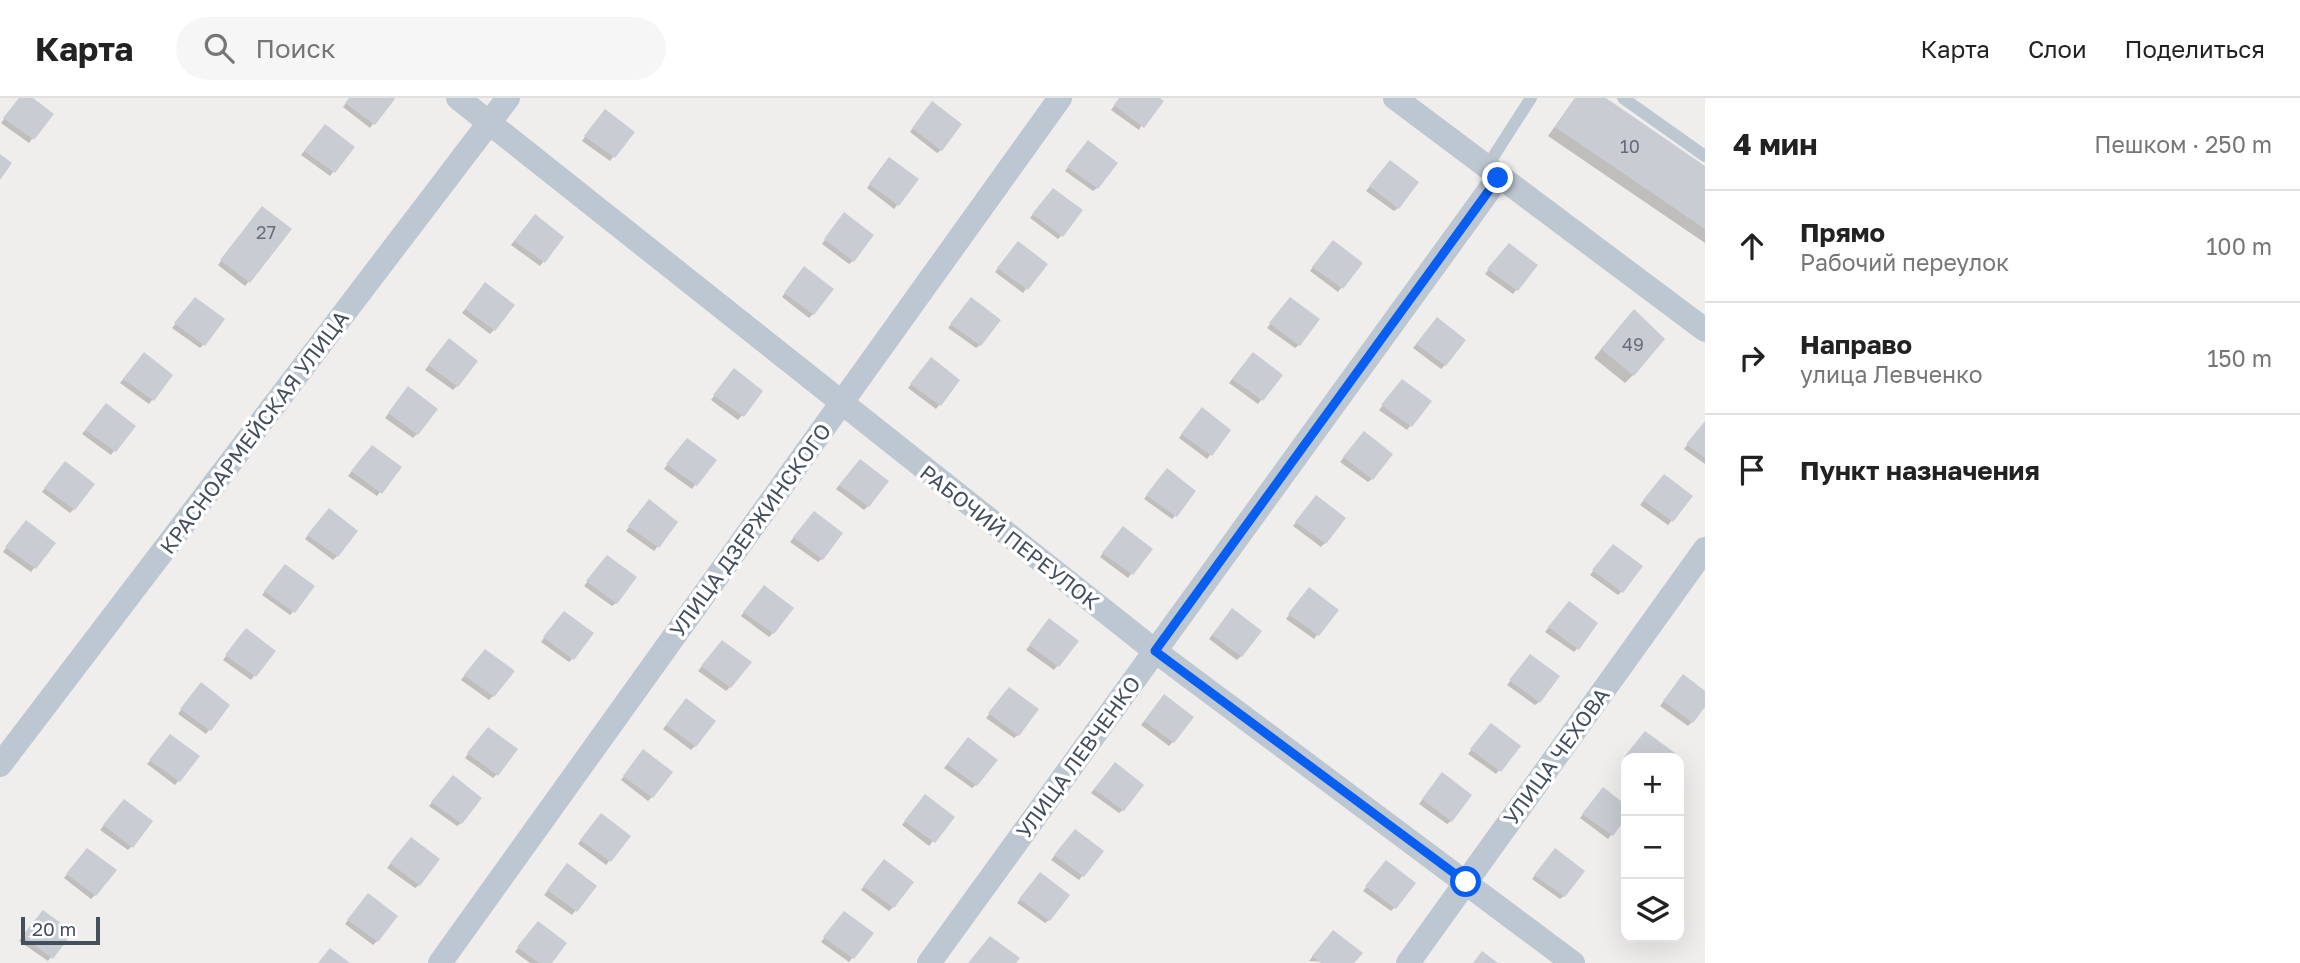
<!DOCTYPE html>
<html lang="ru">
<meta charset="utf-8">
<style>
:root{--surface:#fff;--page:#f6f6f6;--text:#222;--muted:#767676;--line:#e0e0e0}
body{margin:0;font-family:"Golos Text",sans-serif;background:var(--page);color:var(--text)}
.controls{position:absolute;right:21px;bottom:21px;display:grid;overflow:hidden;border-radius:14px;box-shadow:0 7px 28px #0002}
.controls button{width:63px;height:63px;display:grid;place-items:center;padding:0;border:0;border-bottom:2px solid var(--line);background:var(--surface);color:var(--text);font:35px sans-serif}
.scale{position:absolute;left:21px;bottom:18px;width:79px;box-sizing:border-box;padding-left:7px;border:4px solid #444f5d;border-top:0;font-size:19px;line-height:24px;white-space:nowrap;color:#444f5d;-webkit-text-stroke:5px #fff;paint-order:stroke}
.stop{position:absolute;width:21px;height:21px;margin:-16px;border:5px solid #085ef0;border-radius:50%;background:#fff}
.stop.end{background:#085ef0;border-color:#fff;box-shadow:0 2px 7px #0008}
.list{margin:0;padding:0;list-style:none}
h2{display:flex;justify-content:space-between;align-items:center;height:91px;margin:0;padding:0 28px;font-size:30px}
h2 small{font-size:23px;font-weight:400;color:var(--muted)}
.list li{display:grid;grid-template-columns:46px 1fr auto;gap:21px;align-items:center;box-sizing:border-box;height:112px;padding:0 28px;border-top:2px solid var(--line)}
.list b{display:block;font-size:26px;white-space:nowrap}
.list p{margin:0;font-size:23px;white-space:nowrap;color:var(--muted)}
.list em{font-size:23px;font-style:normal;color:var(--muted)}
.icon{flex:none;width:38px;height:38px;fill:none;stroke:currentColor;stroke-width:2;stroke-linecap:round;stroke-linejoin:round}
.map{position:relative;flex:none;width:1705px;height:865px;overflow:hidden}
header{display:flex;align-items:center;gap:42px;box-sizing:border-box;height:98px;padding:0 35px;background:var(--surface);border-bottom:2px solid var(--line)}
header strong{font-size:33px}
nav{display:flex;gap:38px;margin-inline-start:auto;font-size:24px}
.search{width:490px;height:63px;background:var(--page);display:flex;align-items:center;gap:18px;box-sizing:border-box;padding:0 24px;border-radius:38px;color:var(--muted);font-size:26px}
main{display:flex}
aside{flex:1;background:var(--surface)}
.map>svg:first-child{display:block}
.shadow{fill:#0003}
.building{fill:#c9ccd3}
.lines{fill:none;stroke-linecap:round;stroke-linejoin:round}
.service{stroke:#bcc7d1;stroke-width:12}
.minor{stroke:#bcc7d1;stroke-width:24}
.route{stroke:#085ef0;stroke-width:9}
.labels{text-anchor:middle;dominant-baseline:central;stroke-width:7;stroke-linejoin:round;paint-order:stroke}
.number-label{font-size:18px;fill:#656e7a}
.street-label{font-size:21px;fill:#444f5d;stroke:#fff}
</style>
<header>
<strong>Карта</strong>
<div class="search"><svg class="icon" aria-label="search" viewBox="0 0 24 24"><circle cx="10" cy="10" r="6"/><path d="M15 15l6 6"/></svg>Поиск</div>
<nav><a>Карта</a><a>Слои</a><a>Поделиться</a></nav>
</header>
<main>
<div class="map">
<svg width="1705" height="865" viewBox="0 0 1705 865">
<rect width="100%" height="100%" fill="#f0eded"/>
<!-- shadow -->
<path class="shadow" d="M20,0h10l21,16 -22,29 -28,-20z
M350,0h41l-21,30 -27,-21z
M1120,0h37l-18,32 -28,-20z
M1575,0h28l102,70v75l-157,-107z
M929,9l12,43 -4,3 -27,-21z
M601,17l31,17 -22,29 -28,-20z
M321,32l12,42 -3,4 -29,-21z
M1084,48l13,42 -4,3 -28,-20z
M885,65l31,17 -22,29 -27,-21z
M1386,68l12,42 -4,3 -28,-20z
M1049,96l13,41 -4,4 -28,-21z
M258,114l31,18 -44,56 -27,-21z
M841,120l12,43 -4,3 -27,-20z
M531,122l31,17 -22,29 -29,-21z
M1329,148l31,17 -22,29 -28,-21z
M1015,149l11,42 -3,4 -28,-21z
M1505,151l31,17 -23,28 -28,-20z
M801,174l12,42 -4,4 -27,-21z
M482,190l12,42 -4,4 -28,-21z
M192,205l12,41 -4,4 -28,-20z
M968,205l12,42 -4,3 -28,-20z
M1287,205l12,42 -4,3 -28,-20z
M1626,221l7,56 -8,8 -31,-25z
M1433,226l12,41 -4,4 -28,-21z
M445,246l12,42 -4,4 -28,-20z
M140,260l31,17 -22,29 -29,-21z
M1249,260l31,17 -22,29 -29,-21z
M927,265l31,17 -22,29 -28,-21z
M730,277l31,16 -23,29 -27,-20z
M1399,287l31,17 -23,28 -28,-20z
M405,294l12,42 -4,4 -28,-20z
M102,311l31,17 -22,29 -29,-21z
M1198,315l31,17 -22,29 -28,-21z
M1705,325v41l-21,-15z
M1360,339l12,42 -4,3 -28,-20z
M683,346l31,16 -22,29 -28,-20z
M368,353l12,41 -3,4 -29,-20z
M856,367l12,41 -4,4 -28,-21z
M62,369l12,42 -4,4 -28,-21z
M1163,376l12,42 -3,3 -28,-20z
M1660,382l31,17 -23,28 -28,-20z
M1313,403l12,42 -4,4 -28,-21z
M645,407l31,17 -22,29 -28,-20z
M325,416l12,42 -4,4 -28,-21z
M810,419l12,42 -4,3 -28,-20z
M22,428l31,17 -22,29 -28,-20z
M1119,434l31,17 -22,29 -28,-21z
M1610,452l12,41 -4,4 -28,-20z
M604,463l12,42 -4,3 -28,-20z
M281,472l12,42 -3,3 -28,-20z
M761,493l12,42 -4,4 -28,-21z
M1305,495l31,17 -22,29 -28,-20z
M1565,509l12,42 -3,3 -29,-20z
M1229,516l12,42 -4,4 -28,-21z
M560,519l12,42 -3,3 -28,-20z
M1046,527l31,16 -23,29 -28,-20z
M242,536l31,17 -22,29 -28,-20z
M718,548l12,41 -4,4 -28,-20z
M481,557l12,41 -4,4 -28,-20z
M1526,562l13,42 -4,3 -28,-20z
M1680,582l12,42 -4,4 -28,-20z
M197,590l31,17 -22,29 -28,-20z
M1006,595l12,42 -4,3 -28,-20z
M1161,602l12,42 -4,4 -28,-21z
M683,606l12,42 -4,4 -28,-21z
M1488,631l30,17 -22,28 -28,-20z
M484,635l13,41 -4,4 -28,-20z
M1642,639l31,17 -4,4h-43v7l-4,-3z
M167,642l31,16 -23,29 -28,-21z
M964,645l12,42 -4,3 -28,-20z
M640,657l12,42 -4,4 -27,-21z
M1111,670l12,42 -4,3 -28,-20z
M1439,680l12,43 -4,3 -28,-20z
M449,683l12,42 -4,3 -28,-20z
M1603,691l23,18v8l-18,24 -28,-21z
M922,702l30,17 -23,29 -27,-21z
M120,707l12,41 -4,4 -28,-20z
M597,721l31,17 -22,29 -28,-21z
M1071,737l31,17 -23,28 -28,-20z
M407,745l12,42 -4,3 -28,-20z
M83,756l12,41 -4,4 -27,-21z
M1552,756l12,42 -4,3 -28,-20z
M881,767l12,42 -4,4 -28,-21z
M1383,768l12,41 -4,4 -28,-20z
M564,772l31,16 -23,29 -28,-20z
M1037,780l12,42 -4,3 -28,-20z
M365,801l12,42 -4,4 -28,-21z
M39,818l12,41 -3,4 -29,-20z
M841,819l31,17 -23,28 -28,-20z
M534,829l31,17 -15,19h-20l-15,-11z
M1329,838l31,17 -8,10 -43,-2z"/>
<!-- building -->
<path class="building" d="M19,0h14l21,16 -20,26 -31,-22z
M349,0h45l1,1 -20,26 -30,-22z
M1119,0h41l4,3 -20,27 -30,-23z
M1575,0h31l99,68v63l-150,-102z
M932,3l30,23 -20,27 -30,-23z
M605,11l30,23 -20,26 -31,-22z
M325,26l30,23 -20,26 -31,-22z
M1088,42l30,23 -20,26 -31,-22z
M0,56l12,9 -12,17z
M889,59l30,22 -20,27 -30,-22z
M1390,62l29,22 -20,27 -30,-23z
M1053,90l30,22 -20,27 -31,-23z
M262,108l30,23 -42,54 -30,-23z
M844,114l30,23 -20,27 -30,-23z
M535,116l29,23 -19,26 -31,-22z
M1333,142l30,23 -20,26 -31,-22z
M1018,143l30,23 -20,26 -31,-22z
M1509,145l29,22 -20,26 -31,-22z
M804,168l30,23 -20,26 -30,-22z
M485,184l30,23 -20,26 -30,-22z
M195,199l30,22 -20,27 -31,-23z
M971,199l30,23 -20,26 -31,-22z
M1290,199l30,22 -20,27 -31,-23z
M1634,211l31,30 -31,37 -33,-27z
M1437,219l29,23 -20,26 -30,-22z
M449,240l29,23 -20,26 -30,-22z
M144,254l29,23 -19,26 -31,-22z
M1253,254l30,23 -20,26 -31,-22z
M931,259l29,23 -19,26 -31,-22z
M734,270l29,23 -19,26 -31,-22z
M1402,281l30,22 -20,26 -31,-22z
M408,288l30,23 -20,26 -30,-22z
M106,305l30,23 -20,26 -31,-22z
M1202,309l29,23 -19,26 -31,-22z
M1705,323v37l-19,-14z
M1364,333l29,23 -20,26 -30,-23z
M687,340l30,22 -20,26 -31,-22z
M372,347l30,22 -20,27 -31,-23z
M860,361l29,22 -20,26 -30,-22z
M65,363l30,23 -20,26 -31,-22z
M1167,370l29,23 -19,26 -31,-22z
M1664,376l29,22 -20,26 -30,-22z
M1316,397l30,23 -20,26 -31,-22z
M649,401l29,23 -19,26 -31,-22z
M329,410l29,23 -20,26 -31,-22z
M814,413l29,22 -20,27 -30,-23z
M26,422l30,23 -20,26 -31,-22z
M1123,428l30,23 -20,26 -31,-22z
M1613,446l30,22 -20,27 -31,-23z
M607,457l30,22 -20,27 -31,-23z
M285,466l30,22 -20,27 -31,-22z
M764,487l30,23 -20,26 -31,-22z
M1309,489l30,23 -20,26 -31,-22z
M1569,503l29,22 -19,27 -31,-23z
M1232,510l30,23 -20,26 -30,-22z
M564,513l30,22 -20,27 -31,-23z
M1049,520l30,23 -20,26 -30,-22z
M246,530l30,23 -20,26 -31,-22z
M722,542l30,22 -21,26 -30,-22z
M485,551l30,22 -21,26 -30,-22z
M1530,556l30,22 -20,27 -31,-23z
M1683,576l22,17v16l-12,16 -30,-22z
M201,584l29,23 -19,26 -31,-22z
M1009,589l30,22 -20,27 -31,-23z
M1164,596l30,23 -20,26 -30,-22z
M686,600l30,23 -20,26 -30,-22z
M1491,625l30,23 -20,26 -31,-23z
M488,629l30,22 -20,27 -31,-23z
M1645,633l30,22 -4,5 -47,-1z
M170,636l30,22 -20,26 -31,-22z
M968,639l30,23 -21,26 -30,-22z
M643,651l30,23 -20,26 -30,-22z
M1115,664l29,23 -20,26 -30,-22z
M1442,674l30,23 -20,27 -30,-23z
M453,677l29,23 -20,26 -31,-22z
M1603,689l23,18v13l-13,18 -31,-22z
M925,696l30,23 -20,26 -31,-22z
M124,701l29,22 -20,27 -30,-23z
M601,715l30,23 -20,26 -31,-22z
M1075,731l29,22 -20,26 -30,-22z
M411,739l29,22 -20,27 -30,-23z
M87,750l30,22 -21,26 -30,-22z
M1555,750l30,23 -20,26 -31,-22z
M884,761l30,23 -20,26 -31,-22z
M1386,762l30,23 -20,26 -31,-23z
M567,765l30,23 -20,26 -30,-22z
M1040,774l30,23 -20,26 -31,-22z
M368,795l30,23 -20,26 -31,-22z
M43,812l30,22 -20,27 -31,-23z
M844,813l30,22 -20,26 -31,-22z
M538,823l29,22 -15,20h-13l-22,-16z
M1333,832l30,23 -9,10h-33l-9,-7z
M990,838l30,22 -4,5h-48z
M330,850l20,15h-32z
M1482,853l16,12h-25z"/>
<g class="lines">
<!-- service -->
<path class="service" d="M1623,0l82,58
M1486,70l45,-70"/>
<!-- minor -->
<path class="minor" d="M458,0l697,553 418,312
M1395,0l310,232
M0,667l508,-667
M440,865l620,-865
M929,865l569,-785
M1408,865l297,-414"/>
</g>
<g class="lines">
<!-- route -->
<path class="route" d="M1466,784l-311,-231 343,-473"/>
</g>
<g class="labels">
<!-- number labels -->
<g class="number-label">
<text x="1630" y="48">10</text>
<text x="266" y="134">27</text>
<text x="1633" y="246">49</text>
</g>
<!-- street labels -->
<g class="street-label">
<text transform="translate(254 334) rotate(-53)">КРАСНОАРМЕЙСКАЯ УЛИЦА</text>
<text transform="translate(750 432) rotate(-54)">УЛИЦА ДЗЕРЖИНСКОГО</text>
<text transform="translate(1010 439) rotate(38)">РАБОЧИЙ ПЕРЕУЛОК</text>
<text transform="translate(1556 658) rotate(-54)">УЛИЦА ЧЕХОВА</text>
<text transform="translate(1078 659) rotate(-54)">УЛИЦА ЛЕВЧЕНКО</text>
</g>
</g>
</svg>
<div class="controls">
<button>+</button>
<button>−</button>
<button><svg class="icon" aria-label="layers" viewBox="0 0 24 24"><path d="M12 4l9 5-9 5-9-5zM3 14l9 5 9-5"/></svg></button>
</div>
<div class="scale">20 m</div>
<div class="stop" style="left:1466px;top:784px"></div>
<div class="stop end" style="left:1498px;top:80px"></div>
</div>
<aside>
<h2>4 мин<small>Пешком · 250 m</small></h2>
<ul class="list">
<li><svg class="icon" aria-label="ahead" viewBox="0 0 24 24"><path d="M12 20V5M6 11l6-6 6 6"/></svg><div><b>Прямо</b><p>Рабочий переулок</p></div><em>100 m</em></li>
<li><svg class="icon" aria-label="right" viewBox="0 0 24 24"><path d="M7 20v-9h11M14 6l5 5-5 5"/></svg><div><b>Направо</b><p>улица Левченко</p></div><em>150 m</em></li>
<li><svg class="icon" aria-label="arrive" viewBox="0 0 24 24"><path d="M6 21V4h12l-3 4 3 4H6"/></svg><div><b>Пункт назначения</b></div></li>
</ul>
</aside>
</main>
